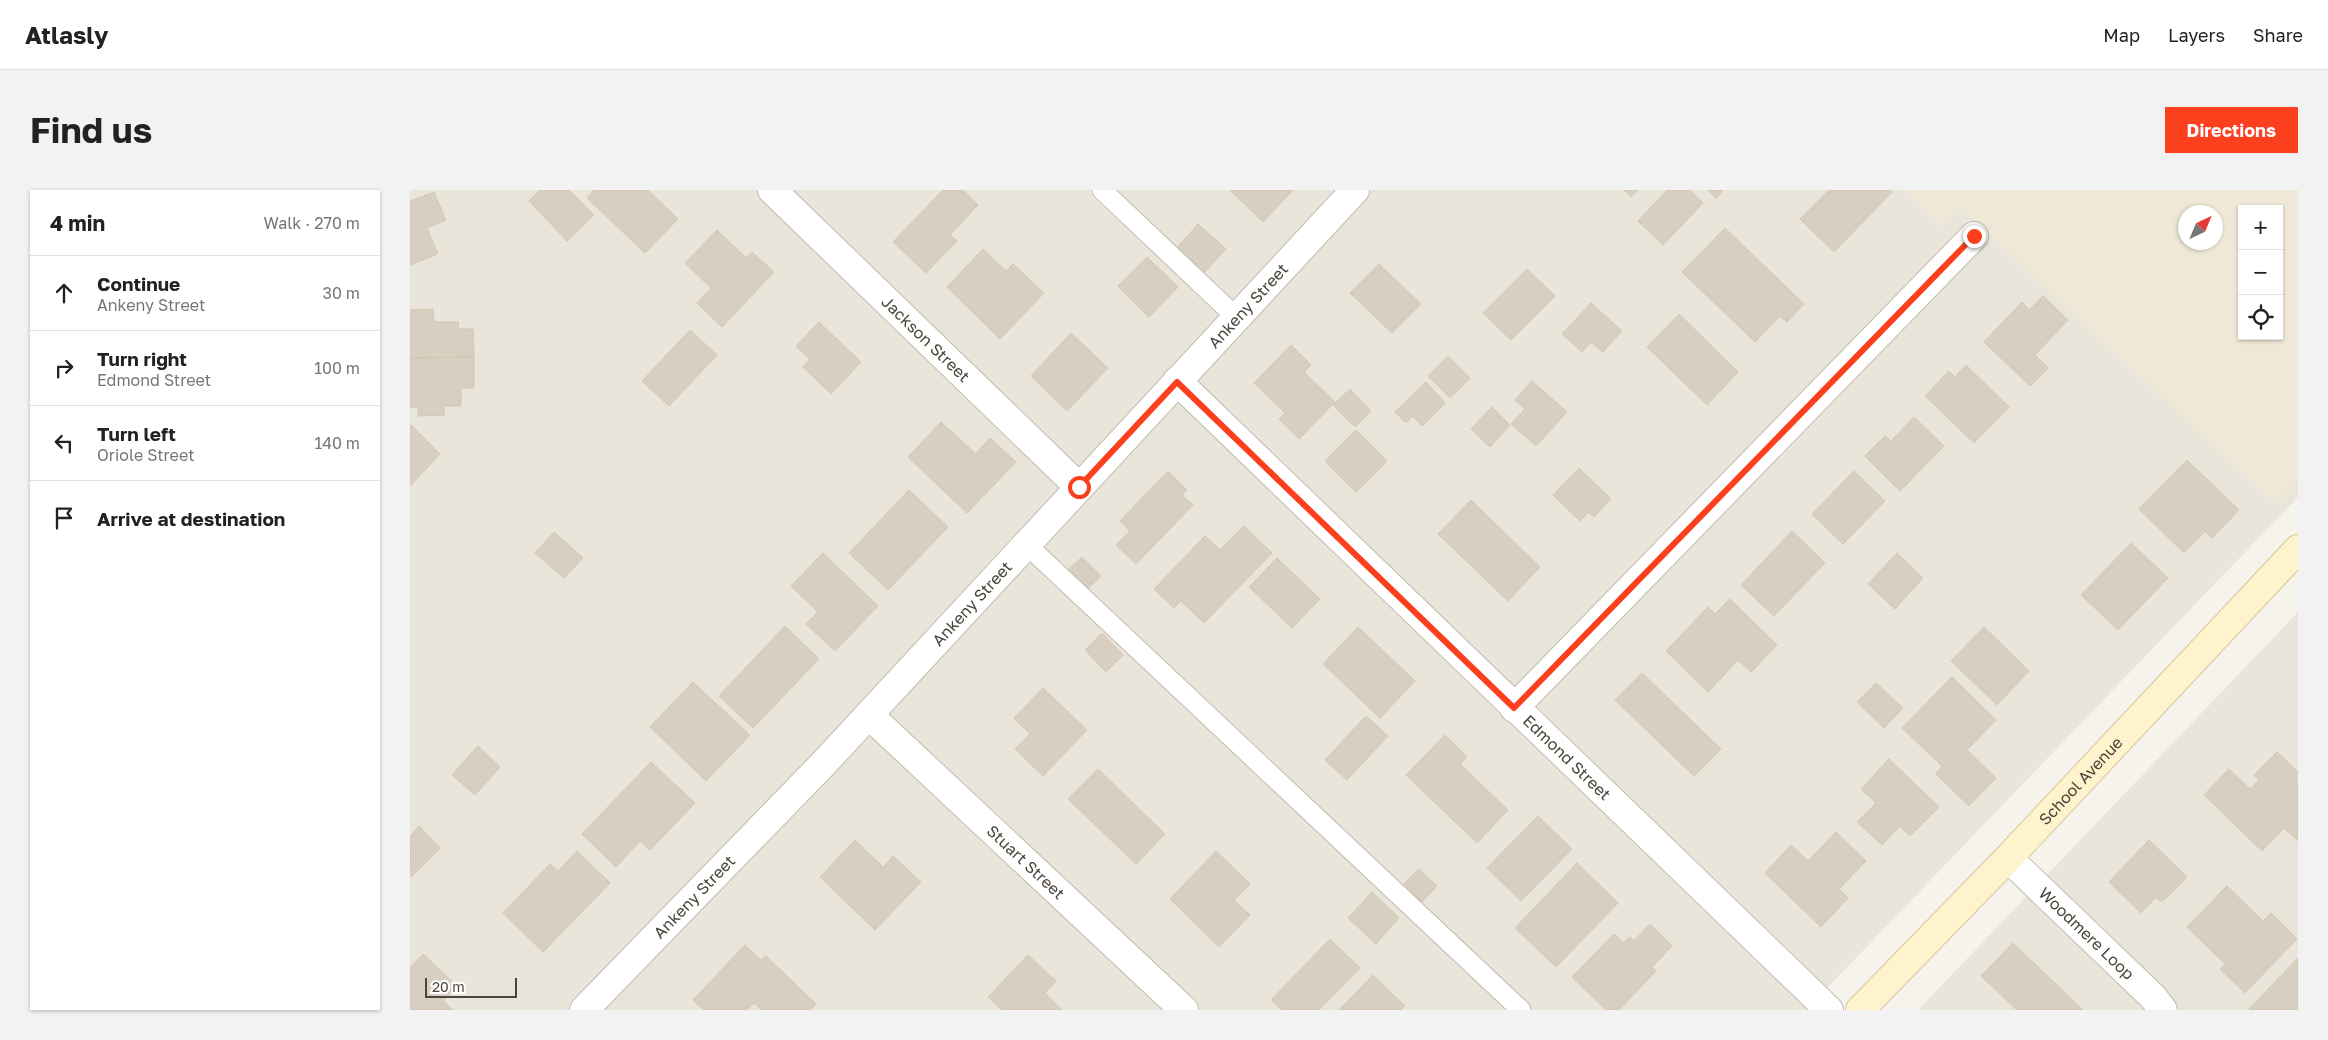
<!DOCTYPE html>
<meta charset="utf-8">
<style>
:root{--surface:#fff;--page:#f2f2f2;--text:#222;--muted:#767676;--line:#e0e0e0;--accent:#fc3f1d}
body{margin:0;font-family:"Golos Text",sans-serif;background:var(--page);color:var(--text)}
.controls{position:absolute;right:15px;top:15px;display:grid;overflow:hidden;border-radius:0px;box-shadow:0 1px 4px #0004}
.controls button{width:45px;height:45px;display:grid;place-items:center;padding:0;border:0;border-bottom:1px solid var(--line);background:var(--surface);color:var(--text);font:25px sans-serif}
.compass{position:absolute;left:1768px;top:15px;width:45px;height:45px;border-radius:50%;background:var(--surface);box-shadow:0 1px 4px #0004;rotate:44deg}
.scale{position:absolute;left:15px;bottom:12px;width:92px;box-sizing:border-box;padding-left:5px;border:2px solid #4b4439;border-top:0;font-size:14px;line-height:18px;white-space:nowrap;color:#4b4439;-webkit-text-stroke:4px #fff;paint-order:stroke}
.stop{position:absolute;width:15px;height:15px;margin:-11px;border:4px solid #fc3f1d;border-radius:50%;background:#fff}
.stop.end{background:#fc3f1d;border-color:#fff;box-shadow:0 1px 5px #0008}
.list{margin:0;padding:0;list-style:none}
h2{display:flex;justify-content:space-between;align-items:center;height:65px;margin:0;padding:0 20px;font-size:21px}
h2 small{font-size:16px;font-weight:400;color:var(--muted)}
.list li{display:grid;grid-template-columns:32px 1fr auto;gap:15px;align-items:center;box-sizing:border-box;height:75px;padding:0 20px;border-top:1px solid var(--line)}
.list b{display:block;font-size:19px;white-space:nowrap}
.list p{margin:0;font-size:16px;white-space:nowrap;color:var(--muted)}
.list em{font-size:16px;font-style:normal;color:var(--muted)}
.icon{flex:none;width:28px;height:28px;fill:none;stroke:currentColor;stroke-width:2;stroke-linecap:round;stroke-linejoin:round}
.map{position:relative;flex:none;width:1888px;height:820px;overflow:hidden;border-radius:0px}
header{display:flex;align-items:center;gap:30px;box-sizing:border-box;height:70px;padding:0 25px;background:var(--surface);border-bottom:1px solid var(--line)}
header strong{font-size:24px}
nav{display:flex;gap:28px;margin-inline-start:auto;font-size:18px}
.intro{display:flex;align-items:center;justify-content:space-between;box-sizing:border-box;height:120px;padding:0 30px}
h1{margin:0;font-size:35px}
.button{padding:12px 22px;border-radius:0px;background:var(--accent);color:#fff;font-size:18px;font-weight:700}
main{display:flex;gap:30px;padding:0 30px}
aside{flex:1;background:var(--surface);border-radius:0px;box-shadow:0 1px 4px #0004}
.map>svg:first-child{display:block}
.residential{fill:#eae5da;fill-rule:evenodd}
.education{fill:#efe8d6;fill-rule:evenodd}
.building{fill:#d8cfc1;stroke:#d3c7b4}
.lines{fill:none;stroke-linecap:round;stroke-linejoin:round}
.lane-casing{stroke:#c2bbae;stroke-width:21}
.street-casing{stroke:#c2bbae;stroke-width:30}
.secondary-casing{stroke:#d6c79b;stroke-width:30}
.lane{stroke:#fff;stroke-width:19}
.street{stroke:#fff;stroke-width:28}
.secondary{stroke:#fff3cd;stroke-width:28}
.route{stroke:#fc3f1d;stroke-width:6}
.labels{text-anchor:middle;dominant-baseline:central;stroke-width:4;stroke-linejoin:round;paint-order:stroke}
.street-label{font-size:16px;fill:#4b4439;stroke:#fff}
</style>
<header>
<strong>Atlasly</strong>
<nav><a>Map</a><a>Layers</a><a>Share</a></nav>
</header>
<div class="intro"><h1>Find us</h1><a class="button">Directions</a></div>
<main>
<aside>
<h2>4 min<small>Walk · 270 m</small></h2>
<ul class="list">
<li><svg class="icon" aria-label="ahead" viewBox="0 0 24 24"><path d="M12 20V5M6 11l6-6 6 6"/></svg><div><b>Continue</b><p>Ankeny Street</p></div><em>30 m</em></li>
<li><svg class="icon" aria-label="right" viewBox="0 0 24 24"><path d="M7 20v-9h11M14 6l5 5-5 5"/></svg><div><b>Turn right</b><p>Edmond Street</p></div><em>100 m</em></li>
<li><svg class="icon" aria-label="left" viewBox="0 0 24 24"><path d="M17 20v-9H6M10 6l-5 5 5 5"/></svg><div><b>Turn left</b><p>Oriole Street</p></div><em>140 m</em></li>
<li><svg class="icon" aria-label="arrive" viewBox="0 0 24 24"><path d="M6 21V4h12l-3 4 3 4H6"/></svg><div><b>Arrive at destination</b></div></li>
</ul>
</aside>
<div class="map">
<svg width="1888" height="820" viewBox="0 0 1888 820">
<rect width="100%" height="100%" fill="#f6f3ec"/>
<!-- residential -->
<path class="residential" d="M0,0h1888v307l-492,513h-1396zM1832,19h37v127h-37zM1776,22h30v30h-30z
M1888,422v398h-380z"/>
<!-- education -->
<path class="education" d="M1494,0h394v291l-22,23 -316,-297 -19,19zM1832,19h37v127h-37zM1776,22h30v30h-30z"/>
<!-- building -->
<path class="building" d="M130,0h29l25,25 -27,26 -38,-40z
M184,0h54l30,29 -33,34 -58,-55z
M533,0h20l15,15 -28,30 7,6 -31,32 -33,-31z
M820,0h63l-30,32z
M1214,0h14l-7,7z
M1257,0h23l13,13 -40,42 -25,-24z
M1298,0h15l-7,8z
M1419,0h60l3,2 -58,60 -34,-33z
M24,2l12,28 -19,8 11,26 -28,11v-64z
M788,34l28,25 -23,25 -27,-25z
M1315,38l79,76 -17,18 -7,-6 -25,26 -73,-70z
M307,40l29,28 6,-6 22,20 -52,55 -25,-24 14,-15 -26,-25z
M573,59l23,22 7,-7 31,29 -44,46 -53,-52z
M737,67l31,30 -29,30 -31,-31z
M969,74l42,40 -29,29 -42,-40z
M1117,79l28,27 -44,44 -28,-27z
M1633,106l25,24 -33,35 13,13 -18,18 -46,-44 38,-40 7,8z
M1181,113l31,28 -19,21 -12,-10 -9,10 -20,-18z
M23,119l1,13h24l1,7h14l1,28 -64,1v-48z
M1269,124l59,58 -31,33 -60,-58z
M409,132l42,40 -30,32 -28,-27 7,-8 -14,-13z
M280,140l27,25 -48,51 -27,-25z
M661,143l37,35 -41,43 -36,-35z
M881,155l20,20 -7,7 31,30 -36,37 -20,-20 6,-6 -31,-30z
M1038,166l22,22 -20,20 -22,-22z
M64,167v31h-13v18h-17v9l-26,1v-9h-8v-49z
M1556,175l43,42 -35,36 -49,-47 24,-25 6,6z
M1122,191l35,31 -31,34 -25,-22 14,-15 -10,-9z
M1016,192l19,21 -23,23 -9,-10 -7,7 -11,-11z
M940,199l21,22 -16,16 -22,-22z
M1082,217l18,18 -20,22 -19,-18z
M1504,227l30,29 -44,45 -35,-35 20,-20 6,5z
M531,232l35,32 14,-16 26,24 -49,51 -59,-56z
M0,234l30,30 -30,32z
M946,240l31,31 -31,31 -31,-31z
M1777,270l52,50 -27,28 -7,-7 -21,22 -45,-44z
M1169,278l32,31 -17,18 -5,-5 -9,9 -27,-26z
M758,281l19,19 -5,5 11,10 -57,59 -20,-19 14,-14 -10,-10z
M1444,281l31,30 -42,43 -31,-30z
M499,300l39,37 -60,63 -39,-37z
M1061,310l69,67 -32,34 -70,-67z
M834,336l28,27 -68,70 -23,-22 -7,7 -20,-19 51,-53 15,14z
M1382,341l33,32 -51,53 -33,-31z
M144,342l29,26 -19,20 -29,-25z
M1721,353l37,35 -50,52 -37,-35z
M413,363l55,53 -43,45 -29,-27 12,-12 -27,-26z
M1487,363l26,25 -28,31 -27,-25z
M672,367l19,19 -14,14 -19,-20z
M867,368l43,41 -28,29 -43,-41z
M1320,409l47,46 -26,27 -13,-12 -30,32 -42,-41 42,-44 7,7z
M375,436l34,33 -66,69 -34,-32z
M948,437l57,54 -35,37 -57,-54z
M1574,437l45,44 -32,34 -46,-44z
M692,443l21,22 -17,17 -21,-22z
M1232,483l79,76 -27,27 -79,-76z
M1542,487l44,43 -29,30 29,28 -27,28 -33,-32 6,-8 -40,-38z
M283,492l57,53 -44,46 -56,-54z
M1466,493l27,25 -19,20 -27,-26z
M633,498l44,42 -44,46 -28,-27 15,-15 -16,-16z
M956,526l22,20 -41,44 -22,-20z
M1035,545l22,22 -7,7 48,46 -31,33 -71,-68z
M68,556l22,21 -25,28 -23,-20z
M1867,562l21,20 -2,8 2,2v59l-14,-13 -22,23 -58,-56 25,-26 21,20 9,-9 -5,-5z
M1479,569l50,48 -29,29 -10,-10 -18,19 -25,-23 19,-19 -15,-14z
M241,572l44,41 -45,47 -10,-9 -24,26 -34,-33z
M688,579l67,65 -29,30 -68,-65z
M1128,626l34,33 -51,52 -34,-33z
M9,636l21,22 -29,29 -1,-41z
M1426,642l30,29 -27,28 9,9 -27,29 -56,-54 26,-28 17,16z
M445,650l28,27 10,-11 28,26 -46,48 -55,-53z
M1739,650l38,37 -25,25 -6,-5 -15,16 -32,-31z
M167,661l33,32 -67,69 -40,-39 47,-49 8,7z
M806,661l34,33 -16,16 16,15 -31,32 -49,-48z
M1167,673l41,40 -62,64 -41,-39z
M1009,679l18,17 -15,16 -18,-18z
M1817,696l36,35 8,-8 26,26 -52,54 -25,-24 5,-5 -38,-37z
M962,702l27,26 -23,26 -28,-26z
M1240,734l22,22 -20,21 4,4 -37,39h-13l-34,-33 42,-43 9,9 7,-6 4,4z
M920,749l30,29 -41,42h-37l-11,-10z
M1603,753l70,67h-66l-36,-34z
M335,755l16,15 5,-4 50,48 -6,6h-49l-7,-7 -7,7h-43l-11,-10z
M13,764l34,32 -14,15 10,9h-43v-42z
M618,765l28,26 -11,12 17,17h-60l-14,-13z
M1888,768v52h-48l-1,-1z
M963,785l32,31 -4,4h-62z"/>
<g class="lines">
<!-- lane casing -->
<g class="lane-casing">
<path id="lane" d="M692,0l134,127
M617,355l494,465"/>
</g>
<!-- street casing -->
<g class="street-casing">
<g id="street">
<path id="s1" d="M362,0l307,297"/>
<path id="s2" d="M767,191l652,629"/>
<path d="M1104,518l460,-472"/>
<path id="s3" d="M459,525l315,295"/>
<path id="s4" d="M1598,668l145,139 10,13"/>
<path id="s5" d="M174,820l241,-248 530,-572"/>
</g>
</g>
<!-- secondary casing -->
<g class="secondary-casing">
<g id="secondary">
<path id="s6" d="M1450,820l148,-152 290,-309"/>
</g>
</g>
<!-- lane -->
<use href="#lane" class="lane"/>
<!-- street -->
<use href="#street" class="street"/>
<!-- secondary -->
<use href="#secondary" class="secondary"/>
</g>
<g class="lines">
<!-- route -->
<path class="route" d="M669,297l98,-105 337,326 460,-472"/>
</g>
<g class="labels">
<!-- street labels -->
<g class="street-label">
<text stroke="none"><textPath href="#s5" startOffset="968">Ankeny Street</textPath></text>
<text stroke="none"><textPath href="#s1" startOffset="214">Jackson Street</textPath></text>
<text stroke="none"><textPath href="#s5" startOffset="562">Ankeny Street</textPath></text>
<text stroke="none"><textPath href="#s2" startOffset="542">Edmond Street</textPath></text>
<text stroke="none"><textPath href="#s6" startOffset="318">School Avenue</textPath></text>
<text stroke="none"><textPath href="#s3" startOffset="215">Stuart Street</textPath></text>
<text stroke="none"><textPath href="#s5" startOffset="158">Ankeny Street</textPath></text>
<text stroke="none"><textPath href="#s4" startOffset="109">Woodmere Loop</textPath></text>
</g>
</g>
</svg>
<div class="controls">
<button>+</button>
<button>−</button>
<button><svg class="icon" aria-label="locate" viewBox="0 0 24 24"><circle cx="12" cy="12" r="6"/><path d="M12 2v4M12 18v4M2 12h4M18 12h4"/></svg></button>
</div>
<svg class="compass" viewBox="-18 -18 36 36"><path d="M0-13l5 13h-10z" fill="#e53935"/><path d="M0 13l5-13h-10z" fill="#767676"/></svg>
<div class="scale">20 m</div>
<div class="stop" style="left:669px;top:297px"></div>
<div class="stop end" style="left:1564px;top:46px"></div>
</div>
</main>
